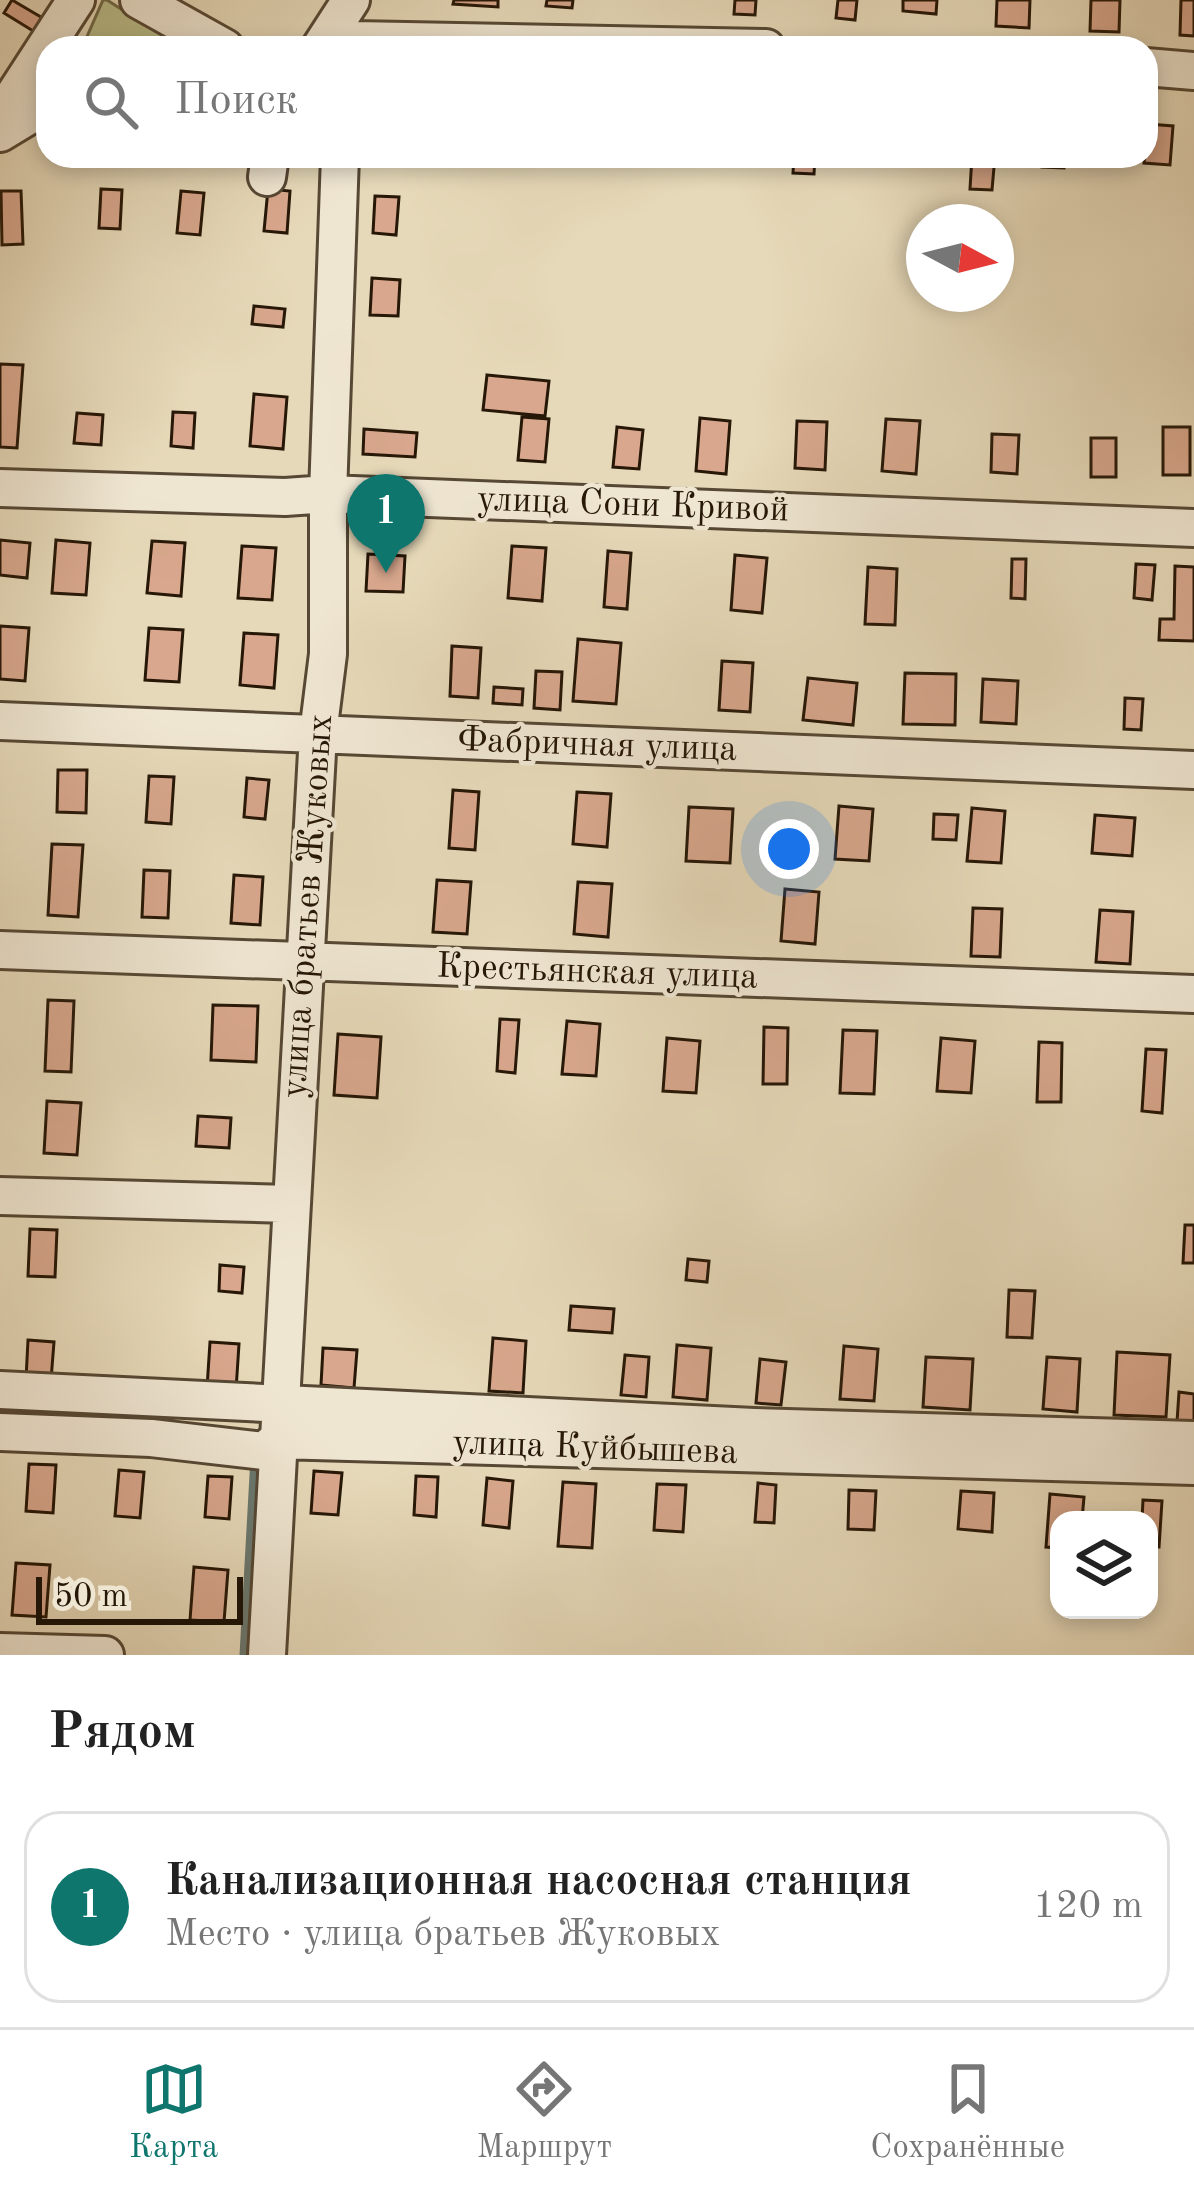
<!DOCTYPE html>
<html lang="ru">
<meta charset="utf-8">
<style>
:root{--surface:#fff;--page:#f6f6f6;--text:#222;--muted:#767676;--line:#e0e0e0;--accent:#0f766e}
body{margin:0;font-family:"Old Standard TT",serif;background:var(--page);color:var(--text)}
.controls{position:absolute;right:36px;bottom:36px;display:grid;overflow:hidden;border-radius:24px;box-shadow:0 6px 18px #0003}
.controls button{width:108px;height:108px;display:grid;place-items:center;padding:0;border:0;border-bottom:3px solid var(--line);background:var(--surface);color:var(--text);font:60px sans-serif}
.compass{position:absolute;left:906px;top:204px;width:108px;height:108px;border-radius:50%;background:var(--surface);box-shadow:0 6px 18px #0003;rotate:97deg}
.scale{position:absolute;left:36px;bottom:30px;width:207px;box-sizing:border-box;padding-left:12px;border:6px solid #261707;border-top:0;font-size:33px;line-height:42px;white-space:nowrap;color:#261707;-webkit-text-stroke:9px #efe6d2;paint-order:stroke}
.you{position:absolute;left:789px;top:849px;width:42px;height:42px;margin:-30px;border:9px solid #fff;border-radius:50%;background:#1a73e8;box-shadow:0 0 0 18px #1a73e833}
.badge{display:grid;place-items:center;width:78px;height:78px;border-radius:50%;background:var(--accent);color:#fff;font-size:39px;font-weight:700}
.pin{position:absolute;translate:-50% -99px;filter:drop-shadow(0 3px 6px #0008)}
.pin::after{content:'';position:absolute;top:63px;width:42px;height:36px;background:inherit;clip-path:polygon(0 0,100% 0,50% 100%)}
.list{margin:0;padding:0;list-style:none}
h2{display:flex;justify-content:space-between;align-items:center;height:156px;margin:0;padding:0 48px;font-size:51px}
h2 small{font-size:39px;font-weight:400;color:var(--muted)}
.list li{display:grid;grid-template-columns:78px 1fr auto;gap:36px;align-items:center;box-sizing:border-box;height:192px;margin:0 24px 24px;padding:0 24px;border:3px solid var(--line);border-radius:36px}
.list b{display:block;font-size:45px;white-space:nowrap}
.list p{margin:0;font-size:39px;white-space:nowrap;color:var(--muted)}
.list em{font-size:39px;font-style:normal;color:var(--muted)}
.icon{flex:none;width:66px;height:66px;fill:none;stroke:currentColor;stroke-width:2;stroke-linecap:round;stroke-linejoin:round}
.map{position:relative;flex:none;width:1194px;height:1655px;overflow:hidden}
.search{position:absolute;background:var(--surface);box-shadow:0 6px 18px #0003;left:36px;right:36px;top:36px;height:132px;display:flex;align-items:center;gap:30px;box-sizing:border-box;padding:0 42px;border-radius:36px;color:var(--muted);font-size:45px}
.sheet{height:372px;background:var(--surface)}
nav{display:flex;justify-content:space-around;align-items:center;box-sizing:border-box;height:168px;border-top:3px solid var(--line);background:var(--surface);font-size:33px;color:var(--muted)}
nav a{display:grid;justify-items:center;gap:6px}
nav .on{color:var(--accent)}
.map>svg:first-child{display:block}
.green{fill:#babe8b;stroke:#706a49;stroke-width:3}
.lines{fill:none;stroke-linecap:round;stroke-linejoin:round}
.stream{stroke:#6a786f;stroke-width:9}
.building{fill:#d8a78d;stroke:#261707;stroke-width:3}
.minor-casing{stroke:#564834;stroke-width:42}
.minor{stroke:#efe6d2;stroke-width:36}
.labels{text-anchor:middle;dominant-baseline:central;stroke-width:9;stroke-linejoin:round;paint-order:stroke}
.street-label{font-size:36px;fill:#261707;stroke:#efe6d2}
</style>
<div class="map">
<svg width="1194" height="1655" viewBox="0 0 1194 1655">
<rect width="100%" height="100%" fill="#e6d9b9"/>
<filter id="stains"><feTurbulence type="fractalNoise" baseFrequency=".00167" numOctaves="4"/><feColorMatrix values="0 0 0 0 .2 0 0 0 0 .09 0 0 0 0 .02 0 0 0 .5 -.17"/></filter>
<radialGradient id="worn" r=".72"><stop offset=".6" stop-color="#630" stop-opacity="0"/><stop offset="1" stop-color="#630" stop-opacity=".3"/></radialGradient>
<!-- green -->
<path class="green" d="M103,0h4l75,48h-100z"/>
<g class="lines">
<!-- stream -->
<path class="stream" d="M244,1655l11,-198"/>
</g>
<!-- building -->
<path class="building" d="M12,0l34,20 -8,14 -34,-21z
M454,0h44v7l-45,-3z
M547,0h26l-1,8 -26,-2z
M735,0h21l-1,15 -21,-1z
M838,0h19l-2,20 -19,-2z
M903,0h34l-1,14 -33,-3z
M997,0h33l-1,28 -33,-2z
M1091,0h29l-1,32 -29,-1z
M1181,0h13v36l-14,-1z
M1148,124l25,2 -3,39 -26,-2z
M794,156h21l-1,18 -21,-1z
M870,156h34v6l-34,-3z
M972,156h23l-3,34 -22,-1z
M1043,156h22l-1,12 -22,-1z
M101,189l21,1 -2,39 -21,-1z
M268,189l22,2 -3,42 -23,-2z
M1,191h20l2,53 -21,1z
M181,191l23,2 -4,42 -23,-2z
M375,196l24,1 -3,38 -23,-2z
M372,278l28,2 -2,36 -28,-1z
M254,306l31,3 -2,18 -31,-3z
M0,364l23,1 -6,83 -17,-1z
M487,375l62,6 -4,35 -62,-6z
M254,394l33,3 -4,52 -33,-3z
M173,412l22,1 -2,35 -22,-2z
M77,413l26,2 -2,30 -27,-2z
M522,417l27,2 -4,43 -27,-2z
M700,418l30,3 -4,53 -30,-3z
M886,419l34,2 -4,53 -34,-3z
M797,421l30,1 -2,48 -30,-2z
M617,427l26,3 -4,39 -26,-2z
M1163,427h27v48h-27z
M364,429l53,4 -2,24 -52,-3z
M992,434l27,1 -2,39 -26,-2z
M1091,438h25v39h-25z
M0,540l30,3 -3,35 -27,-3z
M56,540l34,3 -4,52 -34,-2z
M152,541l33,2 -4,53 -34,-3z
M242,546l34,2 -4,52 -34,-2z
M512,546l34,2 -4,53 -34,-3z
M608,551l23,2 -4,56 -23,-2z
M368,554l37,2 -2,36 -37,-1z
M735,555l32,3 -5,55 -31,-3z
M1012,559h14l-1,40 -14,-1z
M1136,564l19,1 -3,35 -18,-2z
M1175,566l19,1v74l-35,-1 1,-21h14z
M868,567l29,2 -2,56 -30,-1z
M0,626l29,2 -4,53 -25,-2z
M149,628l34,2 -4,52 -34,-2z
M244,633l34,2 -4,53 -34,-3z
M578,639l43,4 -5,61 -43,-3z
M452,646l29,2 -3,50 -28,-2z
M722,661l31,2 -3,49 -31,-2z
M536,671l26,1 -2,38 -26,-2z
M905,673l51,1 -1,51 -52,-1z
M808,678l49,5 -4,42 -50,-5z
M983,679l35,2 -2,43 -35,-2z
M494,687l29,2 -1,16 -29,-2z
M1125,698l18,1 -2,31 -17,-1z
M58,770h29l-1,43 -29,-1z
M149,776l25,1 -3,47 -25,-2z
M247,778l22,2 -4,39 -21,-2z
M453,790l26,2 -4,58 -26,-2z
M577,792l34,2 -4,53 -34,-3z
M839,806l34,3 -4,52 -34,-2z
M689,807l44,2 -3,54 -44,-2z
M972,808l33,3 -4,52 -34,-2z
M934,814l24,1 -2,25 -23,-1z
M1095,815l40,3 -3,38 -40,-3z
M52,844l31,1 -5,72 -30,-2z
M144,870l26,1 -2,47 -26,-1z
M234,875l29,2 -3,48 -29,-2z
M437,880l34,2 -4,52 -34,-2z
M578,882l34,2 -4,53 -34,-3z
M785,889l34,3 -4,52 -34,-3z
M973,908l29,1 -2,48 -29,-1z
M1100,910l33,2 -3,52 -34,-2z
M48,1000l26,1 -3,71 -26,-1z
M213,1005l45,1 -2,56 -45,-2z
M500,1019l19,1 -4,53 -18,-2z
M567,1021l33,3 -4,52 -34,-2z
M764,1027l24,1 -1,56h-24z
M843,1030l34,1 -3,63 -34,-1z
M338,1034l43,3 -4,61 -43,-3z
M667,1038l33,3 -4,52 -33,-2z
M941,1038l34,3 -4,52 -34,-2z
M1039,1042l23,1 -1,59h-24z
M1146,1049l20,1 -4,63 -20,-2z
M47,1101l34,2 -4,52 -33,-2z
M198,1116l33,2 -2,30 -33,-2z
M1185,1225h9v38h-11z
M30,1229l27,1 -2,47 -27,-1z
M688,1259l21,2 -2,21 -21,-2z
M220,1265l24,2 -2,26 -23,-2z
M1009,1290l26,1 -3,47 -25,-1z
M571,1306l43,3 -2,24 -43,-3z
M493,1338l33,3 -3,52 -34,-2z
M28,1340l26,2 -3,38 -25,-1z
M210,1342l29,2 -3,46 -29,-2z
M677,1345l34,3 -4,52 -34,-3z
M844,1346l34,3 -4,52 -34,-2z
M323,1348l34,2 -3,38 -33,-3z
M1117,1352l53,3 -4,62 -52,-2z
M625,1355l24,2 -3,40 -25,-2z
M926,1357l47,2 -3,51 -47,-3z
M1047,1357l33,2 -3,53 -34,-3z
M760,1359l26,3 -5,43 -25,-2z
M1179,1392l15,2v30l-17,-2z
M29,1464l27,1 -3,48 -27,-2z
M119,1470l25,2 -4,46 -25,-2z
M314,1471l28,2 -4,42 -27,-2z
M208,1476l24,1 -3,42 -24,-2z
M416,1476l22,1 -2,40 -22,-2z
M487,1478l26,3 -4,47 -26,-3z
M563,1482l33,2 -4,64 -34,-2z
M758,1483l18,2 -2,38 -19,-1z
M657,1484l29,1 -3,47 -29,-2z
M849,1490l27,1 -2,39 -26,-1z
M961,1491l33,2 -2,39 -34,-3z
M1050,1494l34,3 -2,23h-23v28l-13,-1z
M1143,1500l19,1 -3,46h-10v-27h-7z
M16,1563l34,2 -4,52 -34,-2z
M194,1567l34,3 -4,52 -34,-2z"/>
<g class="lines">
<!-- minor casing -->
<g class="minor-casing">
<path id="minor" d="M139,0l86,48
M320,48l31,-48
M335,48l19,-8 412,8
M1146,67l48,4
M0,117l76,-117
M0,133l38,-23 10,-2
M267,177l3,-21
M0,488l285,9 43,-3 866,34
M0,721l1194,49
M0,950l1194,44
M0,1196l290,8
M0,1390l754,37 440,13
M0,1432l151,6 113,13 13,-11 917,26
M0,1652l105,3
M267,1655l51,-921 10,-80v-160l12,-338"/>
</g>
<!-- minor -->
<use href="#minor" class="minor"/>
</g>
<g class="labels">
<!-- street labels -->
<g class="street-label">
<text transform="translate(633 506) rotate(2)">улица Сони Кривой</text>
<text transform="translate(597 746) rotate(2)">Фабричная улица</text>
<text transform="translate(309 906) rotate(-86)">улица братьев Жуковых</text>
<text transform="translate(597 973) rotate(2)">Крестьянская улица</text>
<text transform="translate(595 1449) rotate(2)">улица Куйбышева</text>
</g>
</g>
<rect width="100%" height="100%" filter="url(#stains)"/>
<rect width="100%" height="100%" fill="url(#worn)"/>
</svg>
<div class="controls">
<button><svg class="icon" aria-label="layers" viewBox="0 0 24 24"><path d="M12 4l9 5-9 5-9-5zM3 14l9 5 9-5"/></svg></button>
</div>
<svg class="compass" viewBox="-18 -18 36 36"><path d="M0-13l5 13h-10z" fill="#e53935"/><path d="M0 13l5-13h-10z" fill="#767676"/></svg>
<div class="scale">50 m</div>
<div class="you"></div>
<div class="pin badge" style="left:386px;top:573px">1</div>
<div class="search"><svg class="icon" aria-label="search" viewBox="0 0 24 24"><circle cx="10" cy="10" r="6"/><path d="M15 15l6 6"/></svg>Поиск</div>
</div>
<section class="sheet">
<h2>Рядом<small></small></h2>
<ul class="list">
<li><span class="badge">1</span><div><b>Канализационная насосная станция</b><p>Место · улица братьев Жуковых</p></div><em>120 m</em></li>
</ul>
</section>
<nav>
<a class="on"><svg class="icon" aria-label="map" viewBox="0 0 24 24"><path d="M3 6l6-2 6 2 6-2v14l-6 2-6-2-6 2zM9 4v14M15 6v14"/></svg>Карта</a>
<a><svg class="icon" aria-label="directions" viewBox="0 0 24 24"><path d="M12 3l9 9-9 9-9-9zM9 14v-3h6M13 9l2 2-2 2"/></svg>Маршрут</a>
<a><svg class="icon" aria-label="saved" viewBox="0 0 24 24"><path d="M7 4h10v16l-5-4-5 4z"/></svg>Сохранённые</a>
</nav>
